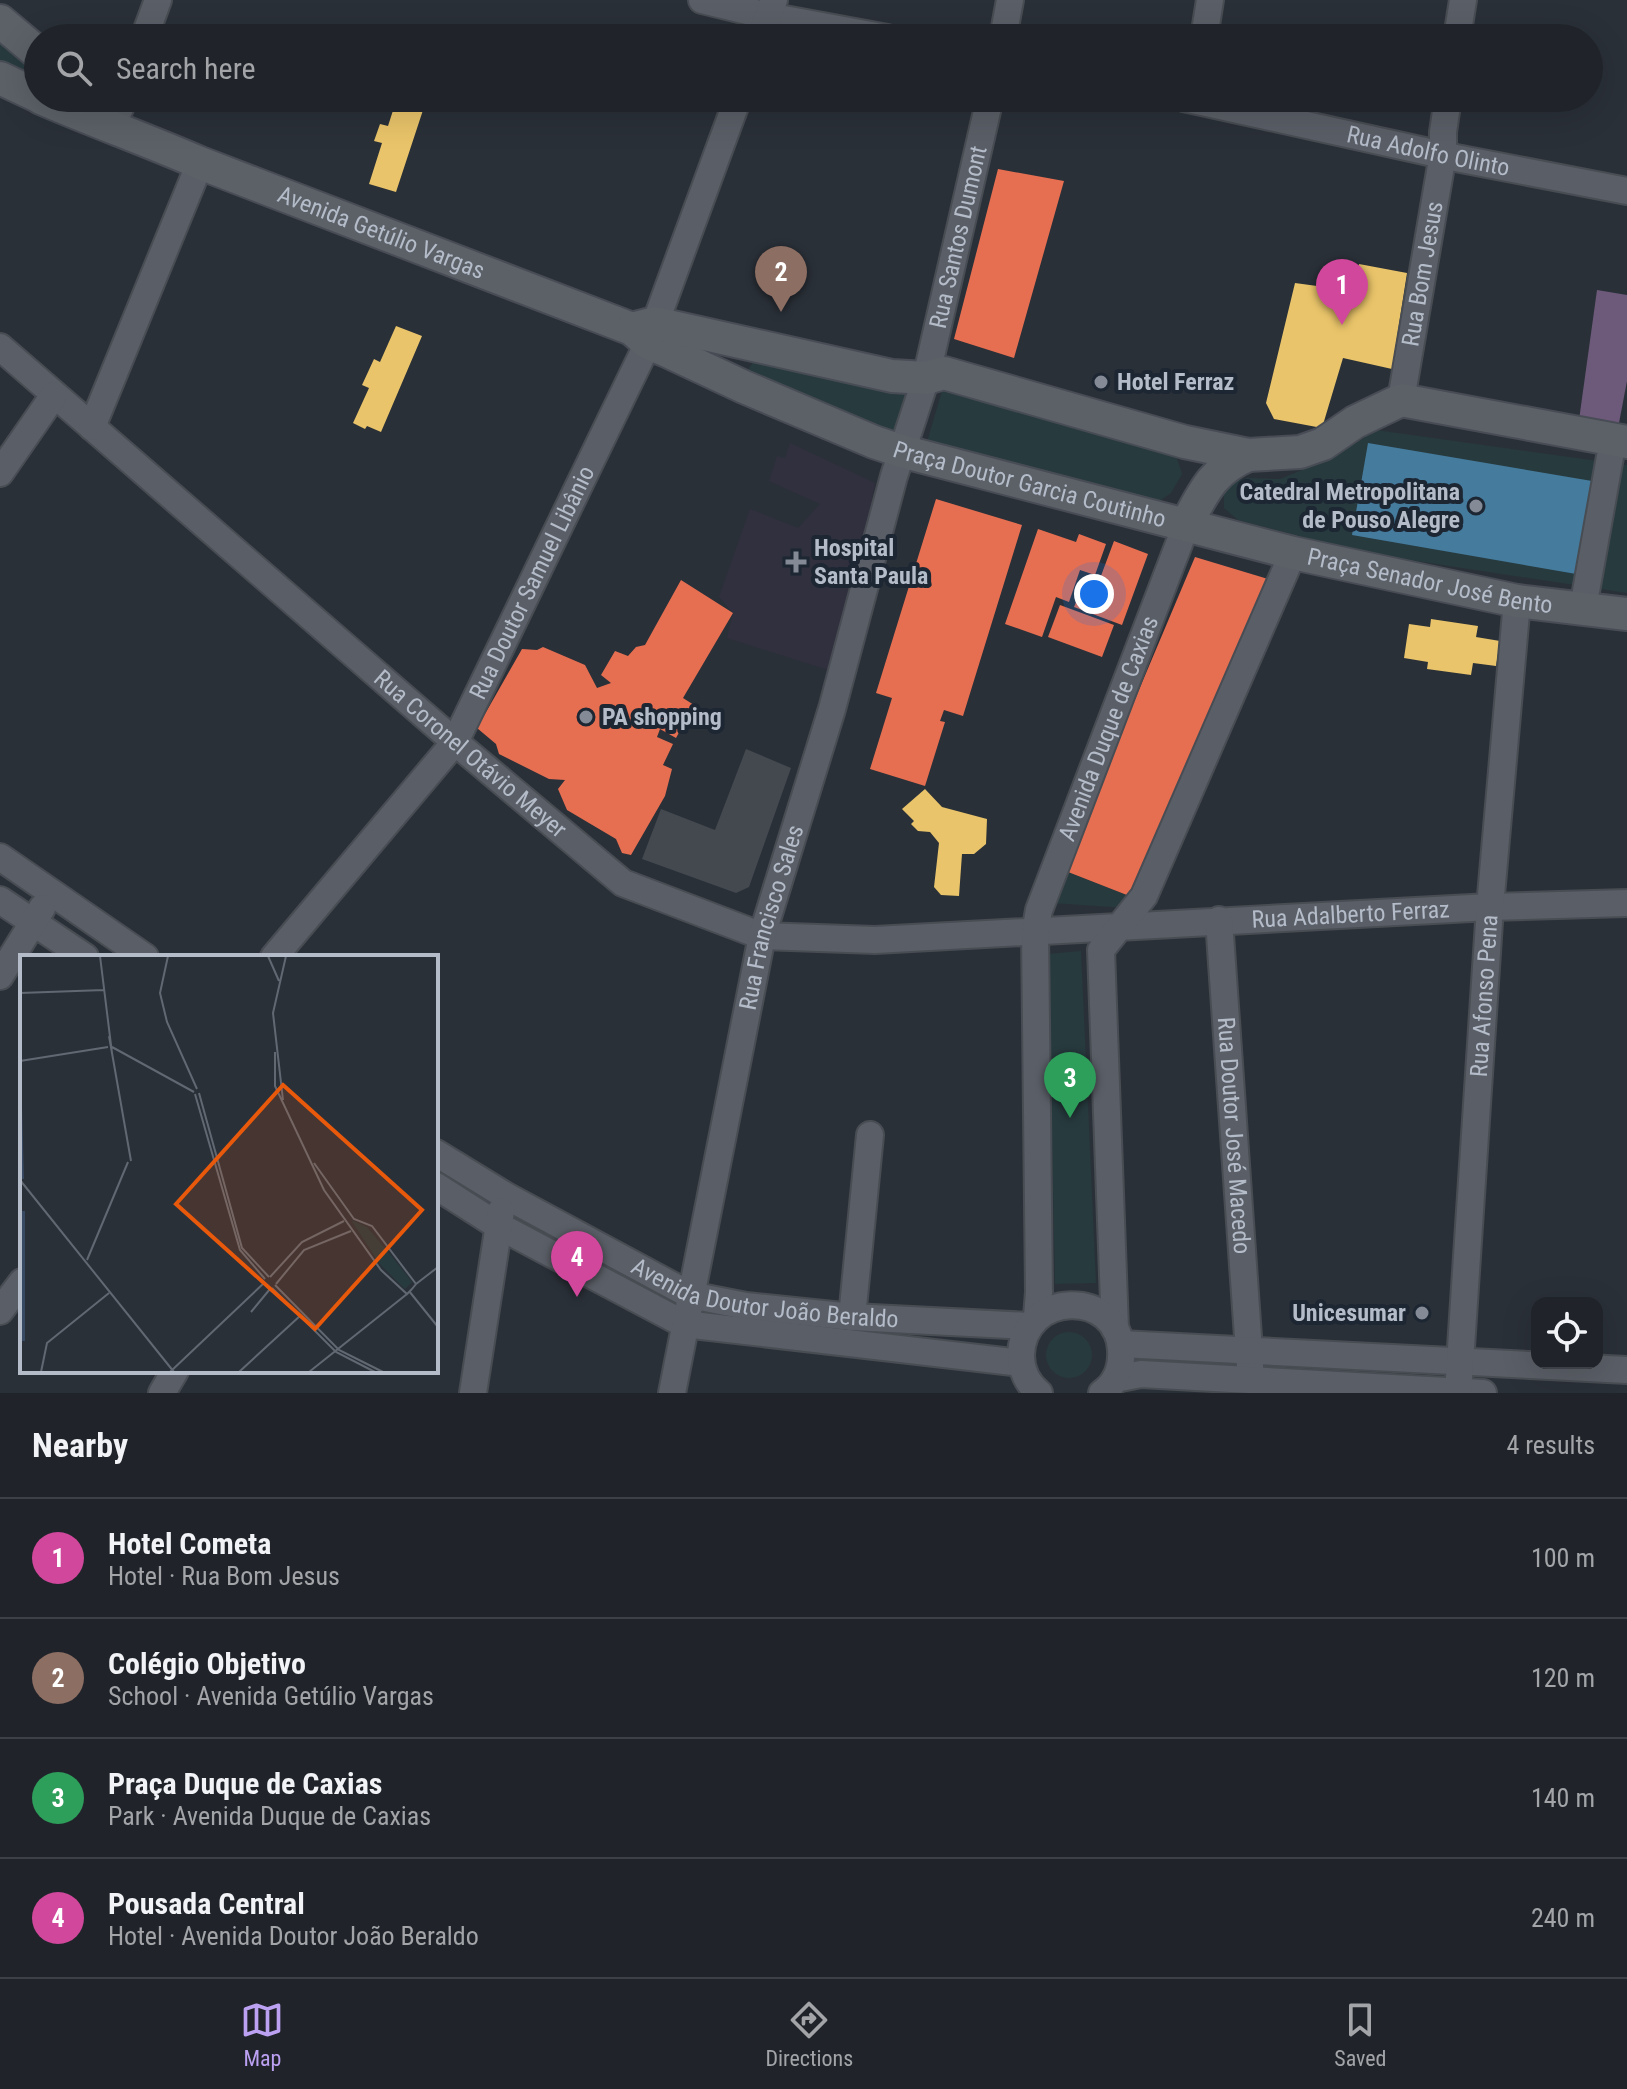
<!DOCTYPE html>
<meta charset="utf-8">
<style>
:root{--surface:#20242a;--page:#282c32;--text:#f1f3f6;--muted:#a2a4a8;--line:#3d4147;--accent:#bca0f2}
body{margin:0;font-family:"Roboto Condensed",sans-serif;background:var(--page);color:var(--text)}
.controls{position:absolute;right:24px;bottom:24px;display:grid;overflow:hidden;border-radius:16px;box-shadow:0 8px 32px #0002}
.controls button{width:72px;height:72px;display:grid;place-items:center;padding:0;border:0;border-bottom:2px solid var(--line);background:var(--surface);color:var(--text);font:40px sans-serif}
.you{position:absolute;left:1094px;top:594px;width:28px;height:28px;margin:-20px;border:6px solid #fff;border-radius:50%;background:#1a73e8;box-shadow:0 0 0 12px #1a73e833}
.badge{display:grid;place-items:center;width:52px;height:52px;border-radius:50%;background:var(--accent);color:#fff;font-size:26px;font-weight:700}
.pin{position:absolute;translate:-50% -66px;filter:drop-shadow(0 2px 4px #0008)}
.pin::after{content:'';position:absolute;top:42px;width:28px;height:24px;background:inherit;clip-path:polygon(0 0,100% 0,50% 100%)}
.list{margin:0;padding:0;list-style:none}
h2{display:flex;justify-content:space-between;align-items:center;height:104px;margin:0;padding:0 32px;font-size:34px}
h2 small{font-size:26px;font-weight:400;color:var(--muted)}
.list li{display:grid;grid-template-columns:52px 1fr auto;gap:24px;align-items:center;box-sizing:border-box;height:120px;padding:0 32px;border-top:2px solid var(--line)}
.list b{display:block;font-size:30px;white-space:nowrap}
.list p{margin:0;font-size:26px;white-space:nowrap;color:var(--muted)}
.list em{font-size:26px;font-style:normal;color:var(--muted)}
.icon{flex:none;width:44px;height:44px;fill:none;stroke:currentColor;stroke-width:2;stroke-linecap:round;stroke-linejoin:round}
.map{position:relative;flex:none;width:1627px;height:1393px;overflow:hidden}
.search{position:absolute;background:var(--surface);box-shadow:0 8px 32px #0002;left:24px;right:24px;top:24px;height:88px;display:flex;align-items:center;gap:20px;box-sizing:border-box;padding:0 28px;border-radius:44px;color:var(--muted);font-size:30px}
.sheet{height:584px;background:var(--surface)}
nav{display:flex;justify-content:space-around;align-items:center;box-sizing:border-box;height:112px;border-top:2px solid var(--line);background:var(--surface);font-size:22px;color:var(--muted)}
nav a{display:grid;justify-items:center;gap:4px}
nav .on{color:var(--accent)}
.map>svg:first-child{display:block}
.medical{fill:#31303e}
.green{fill:#273a3e}
.homes{fill:#e9c46a}
.shops{fill:#e76f51}
.offices{fill:#6d597a}
.public{fill:#457b9d}
.building{fill:#444950}
.lines{fill:none;stroke-linecap:round;stroke-linejoin:round}
.minor-casing{stroke:#484c53;stroke-width:30}
.major-casing{stroke:#484c55;stroke-width:36}
.minor{stroke:#5a5e66;stroke-width:26}
.major{stroke:#5c6168;stroke-width:32}
.poi-dot{fill:#848b96;stroke:#1d2633;stroke-width:3}
.labels{text-anchor:middle;dominant-baseline:central;stroke-width:8;stroke-linejoin:round;paint-order:stroke}
.street-label{font-size:24px;fill:#b4bcc9;stroke:#1d2633}
.poi-label{font-size:24px;font-weight:bold;fill:#b4bcc9;stroke:#1d2633;text-anchor:start}
.inset-river{fill:none;stroke:#384963;stroke-width:4}
.inset-road{fill:none;stroke:#616872;stroke-width:2}
.view{fill:#e8590c;fill-opacity:0.15;stroke:#e8590c;stroke-width:4}
.inset-edge{fill:none;stroke:#b4bcc9;stroke-width:4}
</style>
<div class="map">
<svg width="1627" height="1393" viewBox="0 0 1627 1393">
<rect width="100%" height="100%" fill="#2a3038"/>
<!-- medical -->
<path class="medical" d="M790,443l85,40 -34,191 -114,-36 6,-25 -14,-16 31,-88 48,19 22,-24 -51,-23 8,-25 8,2z"/>
<!-- green -->
<path class="green" d="M0,41l38,34v11l-38,-21z
M759,354l155,35 -17,53 -146,-59 -2,-15z
M942,391l233,62 7,21 -11,19 -19,13 -225,-64z
M1376,430l251,35v128l-263,-40 -126,-33 -14,-12v-14l5,-11 18,-5 33,1 56,-23z
M1063,870l69,27 -5,11 -75,-5z
M1081,951l15,332 -41,1 -7,-330z
M1046 1355a23 23 0 1 1 46 0a23 23 0 1 1-46 0Z"/>
<!-- homes -->
<path class="homes" d="M397,98h30l-31,94 -27,-8 13,-41 -8,-2 6,-17 8,2z
M1359,264l48,9 -15,96 -49,-11 -21,70 -48,-9 -8,-16 29,-120 59,8z
M396,326l26,10 -41,96 -14,-6 -2,3 -12,-6 16,-35 -7,-3 12,-26 6,3z
M1431,619l47,7 -2,11 24,4 -4,25 -23,-3 -2,12 -44,-6 1,-7 -24,-4 5,-34 21,3z
M925,789l17,18 45,12 -1,25 -12,10h-12l-3,42 -18,-1 -7,-8 5,-44 -9,-11 -12,-1 -7,-7 3,-3 -12,-12z"/>
<!-- shops -->
<path class="shops" d="M998,169l66,12 -50,177 -60,-19z
M936,499l86,26 -59,191 -19,-6 -4,11 5,1 -20,64 -55,-17 22,-71 -16,-5z
M1038,529l38,13 3,-8 27,10 -11,31 -15,-5 -11,32 -13,-5 -14,40 -37,-13z
M1114,541l34,13 -26,71 -48,-18 5,-12 13,5z
M1195,557l73,22 -136,318 -69,-27z
M681,580l52,33 -50,85 11,7 -18,33 -16,-9 -3,8 16,7 -10,21 9,4 -7,27 -34,59 -9,-2 -6,-14 -49,-29 -9,-21 7,-9 -16,-1 -50,-25 -3,-10 -19,-16 45,-79 15,1 6,-3 42,18 12,23 14,-5 -10,-8 14,-24 13,5 8,-9 9,-2z
M1060,605l54,20 -12,32 -54,-20z"/>
<!-- offices -->
<path class="offices" d="M1597,290l30,5v86l-8,42 -40,-3z"/>
<!-- public -->
<path class="public" d="M1368,443l230,39 -16,93 -230,-40z"/>
<!-- building -->
<path class="building" d="M746,749l45,19 -42,119 -13,6 -94,-34 19,-50 54,21z"/>
<g class="lines">
<!-- minor casing -->
<g class="minor-casing">
<g id="minor">
<path d="M702,0l66,16 119,22"/>
<path d="M144,38l14,-38"/>
<path d="M760,38l14,-38"/>
<path d="M1003,38l7,-38"/>
<path d="M1204,38l6,-38"/>
<path d="M1457,38l6,-38"/>
<path id="s1" d="M1184,98l272,60 171,33"/>
<path d="M112,128l12,-30"/>
<path id="s2" d="M0,347l455,395 168,141 139,53 113,4 615,-33 137,-4"/>
<path id="s3" d="M1401,400l42,-246v-22l5,-34"/>
<path d="M92,427l108,-264"/>
<path d="M0,473l54,-78"/>
<path d="M1583,608l30,-168"/>
<path d="M0,857l145,100"/>
<path d="M0,900l85,57"/>
<path id="s4" d="M1219,920l32,460"/>
<path id="s5" d="M274,957l181,-215 193,-399 90,-245"/>
<path d="M0,976l42,-68"/>
<path id="s6" d="M436,1153l70,43 184,99 56,11 106,11 178,9"/>
<path d="M436,1186l61,39 187,99 337,39"/>
<path d="M0,1311l22,-29"/>
<path d="M852,1317l18,-182"/>
<path id="s7" d="M1037,1317l2,-25 -4,-359 4,-23 148,-387"/>
<path d="M1115,1329l-14,-379 43,-54 149,-343"/>
<path d="M1121,1344l506,26"/>
<path d="M1115,1379l26,-5 342,19"/>
<path d="M162,1393l13,-22"/>
<path d="M473,1393l28,-182"/>
<path id="s8" d="M672,1393l90,-457 70,-227 62,-233 32,-98 64,-280"/>
<path d="M1039,1393c-11,-9 -18,-23 -18,-38 2,-65 97,-66 100,-5 1,17 -4,33 -19,43"/>
<path id="s9" d="M1458,1393l32,-486 27,-306"/>
</g>
</g>
<!-- major casing -->
<g class="major-casing">
<g id="major">
<path d="M0,21l38,32"/>
<path d="M0,78l38,18"/>
<path id="s10" d="M41,98c53,23 106,42 159,65l432,166 16,14 17,7 79,37 130,55 27,9 392,102 224,48 110,13"/>
<path d="M632,329l23,-6 237,53 34,2 18,-5 241,69 63,13 52,-3 23,-8 32,-22 46,-22 226,42"/>
<path d="M1187,523c17,-32 26,-53 61,-68"/>
</g>
</g>
<!-- minor -->
<use href="#minor" class="minor"/>
<!-- major -->
<use href="#major" class="major"/>
</g>
<!-- markers -->
<g class="poi-dot">
<circle cx="1101" cy="382" r="8"/>
<circle cx="1476" cy="506" r="8"/>
<path d="M792 550h8v8h8v8h-8v8h-8v-8h-8v-8h8z"/>
<circle cx="586" cy="717" r="8"/>
<circle cx="1422" cy="1313" r="8"/>
</g>
<g class="labels">
<!-- street labels -->
<g class="street-label">
<text stroke="none"><textPath href="#s1" startOffset="250">Rua Adolfo Olinto</textPath></text>
<text stroke="none"><textPath href="#s10" startOffset="366">Avenida Getúlio Vargas</textPath></text>
<text stroke="none"><textPath href="#s8" startOffset="1192">Rua Santos Dumont</textPath></text>
<text stroke="none"><textPath href="#s3" startOffset="128">Rua Bom Jesus</textPath></text>
<text stroke="none"><textPath href="#s10" startOffset="1064">Praça Doutor Garcia Coutinho</textPath></text>
<text stroke="none"><textPath href="#s10" startOffset="1476">Praça Senador José Bento</textPath></text>
<text stroke="none"><textPath href="#s5" startOffset="458">Rua Doutor Samuel Libânio</textPath></text>
<text stroke="none"><textPath href="#s7" startOffset="602">Avenida Duque de Caxias</textPath></text>
<text stroke="none"><textPath href="#s2" startOffset="622">Rua Coronel Otávio Meyer</textPath></text>
<text stroke="none"><textPath href="#s2" startOffset="1560">Rua Adalberto Ferraz</textPath></text>
<text stroke="none"><textPath href="#s8" startOffset="486">Rua Francisco Sales</textPath></text>
<text stroke="none"><textPath href="#s9" startOffset="398">Rua Afonso Pena</textPath></text>
<text stroke="none"><textPath href="#s4" startOffset="216">Rua Doutor José Macedo</textPath></text>
<text stroke="none"><textPath href="#s6" startOffset="364">Avenida Doutor João Beraldo</textPath></text>
</g>
<!-- poi labels -->
<g class="poi-label">
<text x="1117" y="382">Hotel Ferraz</text>
<text x="1460" y="492" text-anchor="end">Catedral Metropolitana<tspan x="1460" dy="28">de Pouso Alegre</tspan></text>
<text x="814" y="548">Hospital<tspan x="814" dy="28">Santa Paula</tspan></text>
<text x="602" y="717">PA shopping</text>
<text x="1406" y="1313" text-anchor="end">Unicesumar</text>
</g>
</g>
<!-- overview -->
<g transform="translate(20 955)">
<rect width="418" height="418" fill="#2a3038"/>
<path d="M331,265l16,7 22,26 23,29 -7,7 -26,-26z" fill="#273a3e"/>
<path class="inset-river" d="M0,153l2,71M3,256v130"/>
<path class="inset-road" d="M80,1l12,97M148,1l-8,37 7,29 30,67M248,1l11,25M0,38l84,-3M89,81l22,125M92,92l82,45M255,97v34l49,104 57,80 26,24 5,-5M0,106l88,-14M179,138l43,155 27,29M175,139l45,156 25,29M263,145l-10,-87 13,-57M294,208l40,56 18,7 44,58 -4,5M0,225l154,192M67,305l41,-98M250,322l32,-35 42,-21M256,329l28,-34 47,-19M396,329l22,-17M255,330l64,65 44,22M252,333l64,64 39,20M389,336l29,36M231,357l19,-23M21,417l6,-29 62,-50M150,417l94,-89M219,417l62,-57M289,417l98,-78"/>
<path class="view" d="M263,130l139,125 -107,119 -139,-125z"/>
<rect width="418" height="418" class="inset-edge"/>
</g>
</svg>
<div class="controls">
<button><svg class="icon" aria-label="locate" viewBox="0 0 24 24"><circle cx="12" cy="12" r="6"/><path d="M12 2v4M12 18v4M2 12h4M18 12h4"/></svg></button>
</div>
<div class="you"></div>
<div class="pin badge" style="left:1342px;top:325px;background:#d1479c">1</div>
<div class="pin badge" style="left:781px;top:312px;background:#8d6e63">2</div>
<div class="pin badge" style="left:1070px;top:1118px;background:#2e9e5b">3</div>
<div class="pin badge" style="left:577px;top:1297px;background:#d1479c">4</div>
<div class="search"><svg class="icon" aria-label="search" viewBox="0 0 24 24"><circle cx="10" cy="10" r="6"/><path d="M15 15l6 6"/></svg>Search here</div>
</div>
<section class="sheet">
<h2>Nearby<small>4 results</small></h2>
<ul class="list">
<li><span class="badge" style="background:#d1479c">1</span><div><b>Hotel Cometa</b><p>Hotel · Rua Bom Jesus</p></div><em>100 m</em></li>
<li><span class="badge" style="background:#8d6e63">2</span><div><b>Colégio Objetivo</b><p>School · Avenida Getúlio Vargas</p></div><em>120 m</em></li>
<li><span class="badge" style="background:#2e9e5b">3</span><div><b>Praça Duque de Caxias</b><p>Park · Avenida Duque de Caxias</p></div><em>140 m</em></li>
<li><span class="badge" style="background:#d1479c">4</span><div><b>Pousada Central</b><p>Hotel · Avenida Doutor João Beraldo</p></div><em>240 m</em></li>
</ul>
</section>
<nav>
<a class="on"><svg class="icon" aria-label="map" viewBox="0 0 24 24"><path d="M3 6l6-2 6 2 6-2v14l-6 2-6-2-6 2zM9 4v14M15 6v14"/></svg>Map</a>
<a><svg class="icon" aria-label="directions" viewBox="0 0 24 24"><path d="M12 3l9 9-9 9-9-9zM9 14v-3h6M13 9l2 2-2 2"/></svg>Directions</a>
<a><svg class="icon" aria-label="saved" viewBox="0 0 24 24"><path d="M7 4h10v16l-5-4-5 4z"/></svg>Saved</a>
</nav>
